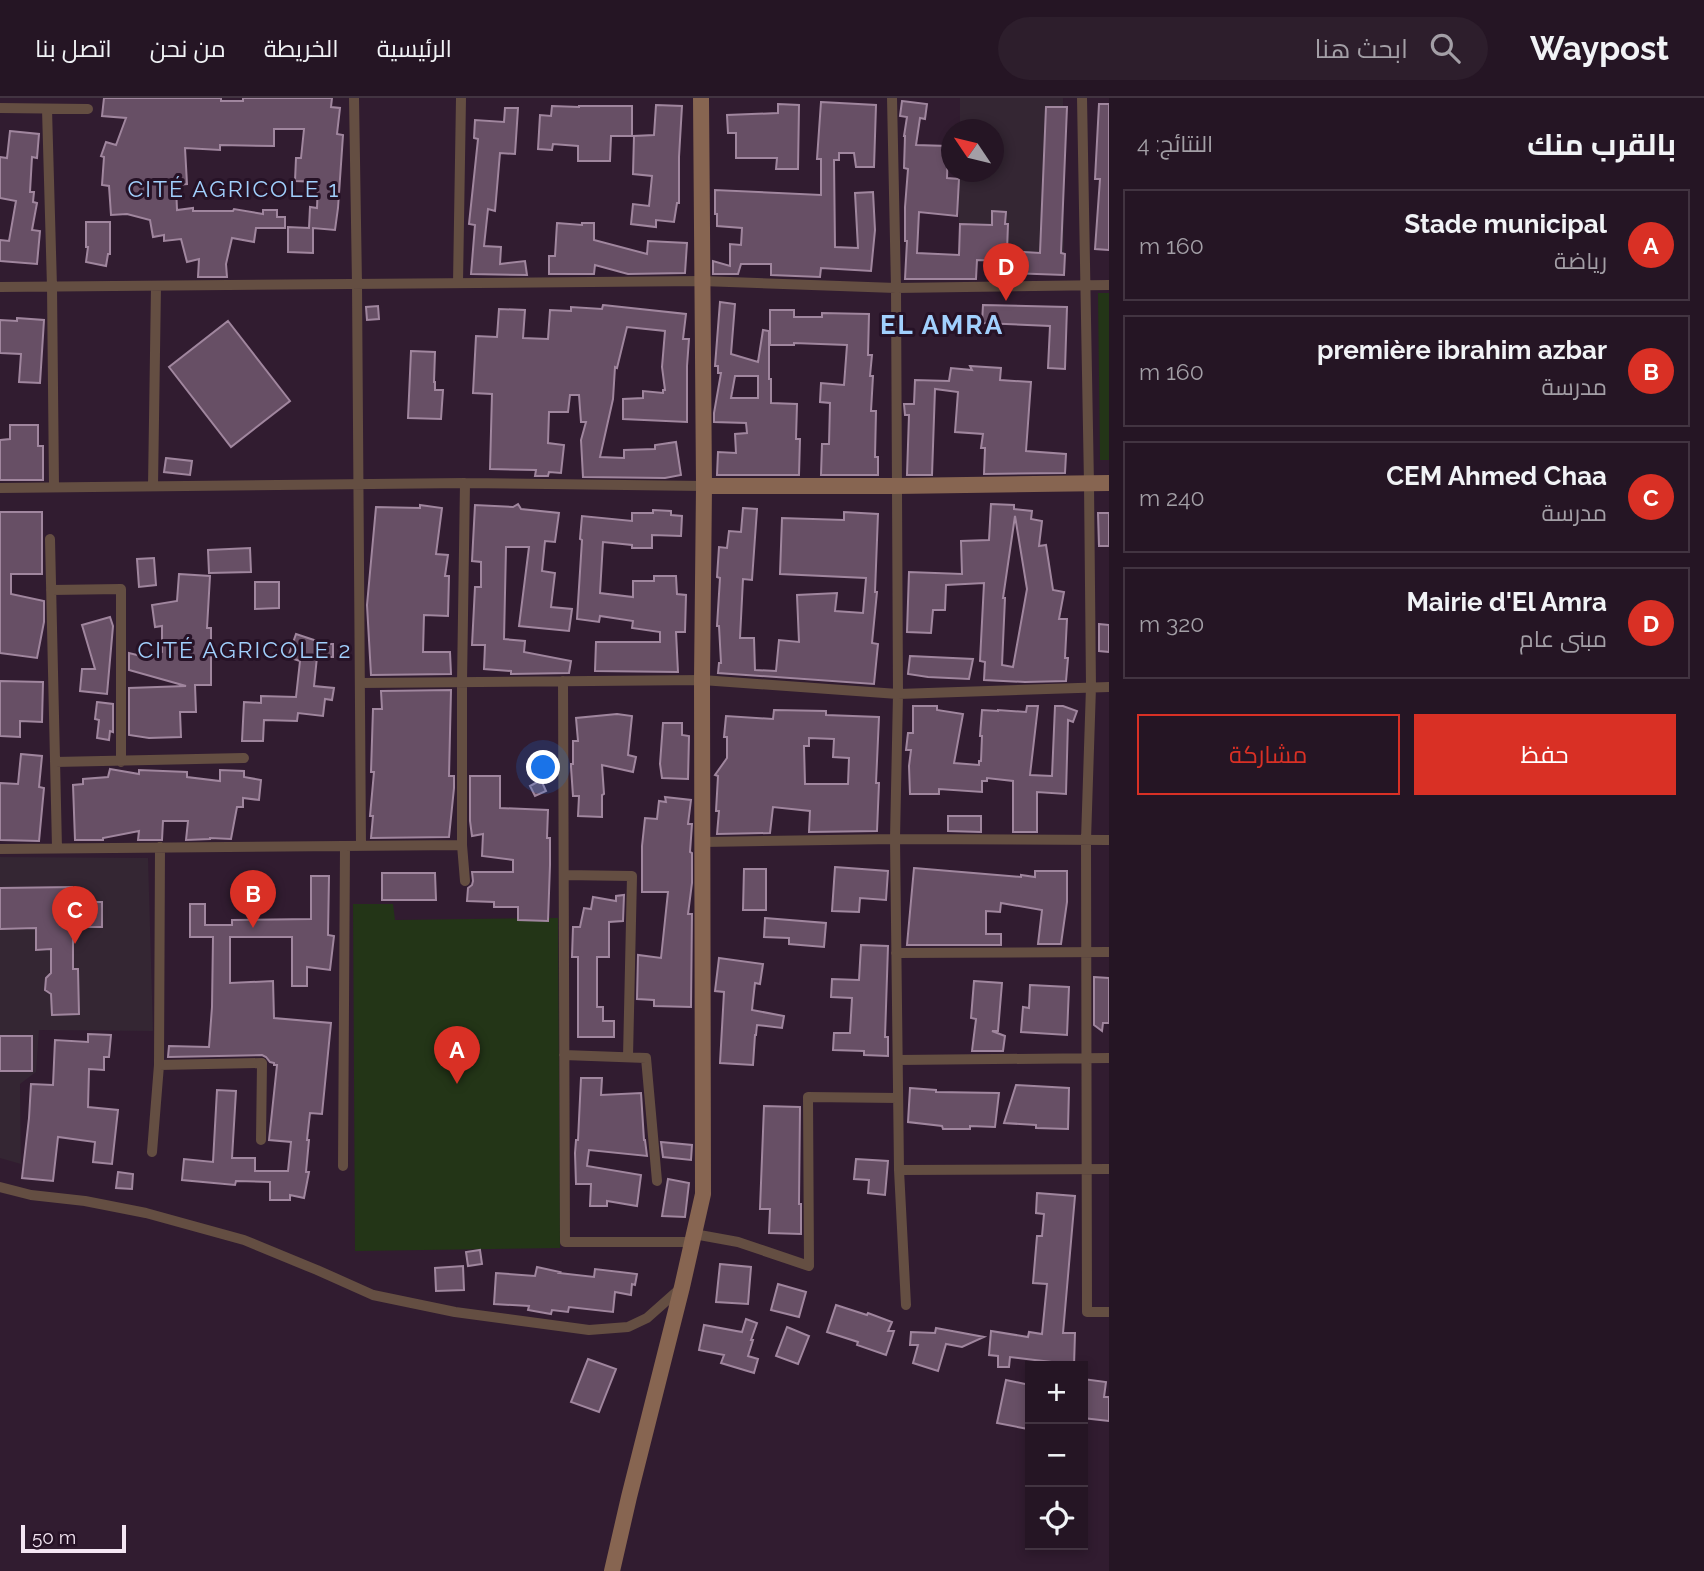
<!DOCTYPE html>
<html lang="ar">
<meta charset="utf-8">
<style>
:root{--surface:#251524;--page:#2d1e2c;--text:#f1f3f6;--muted:#a39fa6;--line:#423441;--accent:#d93025}
body{margin:0;font-family:Raleway,Cairo,sans-serif;background:var(--page);color:var(--text);direction:rtl}
.controls{position:absolute;right:21px;bottom:21px;display:grid;overflow:hidden;border-radius:0px;box-shadow:0 4px 10px #0003}
.controls button{width:63px;height:63px;display:grid;place-items:center;padding:0;border:0;border-bottom:2px solid var(--line);background:var(--surface);color:var(--text);font:35px sans-serif}
.compass{position:absolute;left:941px;top:21px;width:63px;height:63px;border-radius:50%;background:var(--surface);box-shadow:0 4px 10px #0003;rotate:305deg}
.scale{position:absolute;left:21px;bottom:18px;width:105px;box-sizing:border-box;padding-left:7px;border:4px solid #f4e6f3;border-top:0;font-size:19px;line-height:24px;white-space:nowrap;color:#f4e6f3;-webkit-text-stroke:5px #261226;paint-order:stroke}
.you{position:absolute;left:544px;top:670px;width:24px;height:24px;margin:-18px;border:5px solid #fff;border-radius:50%;background:#1a73e8;box-shadow:0 0 0 10px #1a73e833}
.badge{display:grid;place-items:center;width:46px;height:46px;border-radius:50%;background:var(--accent);color:#fff;font-size:23px;font-weight:700}
.pin{position:absolute;translate:-50% -58px;filter:drop-shadow(0 2px 4px #0008)}
.pin::after{content:'';position:absolute;top:37px;width:24px;height:21px;background:inherit;clip-path:polygon(0 0,100% 0,50% 100%)}
.list{margin:0;padding:0;list-style:none}
h2{display:flex;justify-content:space-between;align-items:center;height:91px;margin:0;padding:0 28px;font-size:30px}
h2 small{font-size:23px;font-weight:400;color:var(--muted)}
.list li{display:grid;grid-template-columns:46px 1fr auto;gap:21px;align-items:center;box-sizing:border-box;height:112px;margin:0 14px 14px;padding:0 14px;border:2px solid var(--line);border-radius:0px}
.list b{display:block;font-size:26px;white-space:nowrap}
.list p{margin:0;font-size:23px;white-space:nowrap;color:var(--muted)}
.list em{font-size:23px;font-style:normal;color:var(--muted)}
.actions{display:flex;gap:14px;padding:21px 28px}
.actions a{flex:1;padding:16px 0;border:2px solid var(--accent);border-radius:0px;text-align:center;font-size:24px;color:var(--accent)}
.actions .main{background:var(--accent);color:#fff}
.icon{flex:none;width:38px;height:38px;fill:none;stroke:currentColor;stroke-width:2;stroke-linecap:round;stroke-linejoin:round}
.map{position:relative;flex:none;width:1109px;height:1473px;overflow:hidden;direction:ltr}
header{display:flex;align-items:center;gap:42px;box-sizing:border-box;height:98px;padding:0 35px;background:var(--surface);border-bottom:2px solid var(--line)}
header strong{font-size:33px}
nav{display:flex;gap:38px;margin-inline-start:auto;font-size:24px}
.search{width:490px;height:63px;background:var(--page);display:flex;align-items:center;gap:18px;box-sizing:border-box;padding:0 24px;border-radius:38px;color:var(--muted);font-size:26px}
main{display:flex}
aside{flex:1;background:var(--surface)}
.map>svg:first-child{display:block}
.education{fill:#342633}
.green{fill:#233517}
.building{fill:#674f65;stroke:#a0869e;stroke-width:2;fill-rule:evenodd}
.lines{fill:none;stroke-linecap:round;stroke-linejoin:round}
.minor{stroke:#644e42;stroke-width:10}
.secondary{stroke:#876551;stroke-width:16}
.labels{text-anchor:middle;dominant-baseline:central;stroke-width:6;stroke-linejoin:round;paint-order:stroke}
.quarter-label{font-size:23px;letter-spacing:2px;fill:#a1d0fd;stroke:#261226}
.district-label{font-size:26px;font-weight:bold;letter-spacing:2px;fill:#a1d0fd;stroke:#261226}
</style>
<header>
<strong>Waypost</strong>
<div class="search"><svg class="icon" aria-label="search" viewBox="0 0 24 24"><circle cx="10" cy="10" r="6"/><path d="M15 15l6 6"/></svg>ابحث هنا</div>
<nav><a>الرئيسية</a><a>الخريطة</a><a>من نحن</a><a>اتصل بنا</a></nav>
</header>
<main>
<aside>
<h2>بالقرب منك<small>النتائج: 4</small></h2>
<ul class="list">
<li><span class="badge">A</span><div><b>Stade municipal</b><p>رياضة</p></div><em>160 m</em></li>
<li><span class="badge">B</span><div><b>première ibrahim azbar</b><p>مدرسة</p></div><em>160 m</em></li>
<li><span class="badge">C</span><div><b>CEM Ahmed Chaa</b><p>مدرسة</p></div><em>240 m</em></li>
<li><span class="badge">D</span><div><b>Mairie d'El Amra</b><p>مبنى عام</p></div><em>320 m</em></li>
</ul>
<div class="actions"><a class="main">حفظ</a><a>مشاركة</a></div>
</aside>
<div class="map">
<svg width="1109" height="1473" viewBox="0 0 1109 1473">
<rect width="100%" height="100%" fill="#311c30"/>
<!-- education -->
<path class="education" d="M960,0h103l1,161h-95v-27h-10v-60h34v-42l-33,-1z
M0,759l148,1 5,173 -114,-1 -3,42 -16,12 1,80 -21,-6z"/>
<!-- green -->
<path class="green" d="M1098,195h11v167h-9z
M353,806h40l2,16 163,-2 2,330 -205,3z"/>
<!-- building -->
<path class="building" d="M104,0h117v3h22v-3h89l-1,9 9,1 -3,26 6,1 -5,73 -3,22 -22,-2v25l-25,-1v-25l21,1 1,-21 7,1 1,-26 -23,-1 1,-23h5l3,-29h-30v17l-54,-1v5l-35,-2 2,36 -11,1 1,25 16,-2v3h40l1,-2 29,5v-4h14v7h8v11h-29l-2,14 -22,-4 -6,26 1,13h-29l1,-18 -12,3 -6,-23 -17,2v-6l-11,2 -3,-17 -23,-6 -16,1 -2,-29 -7,-1 2,-28 -3,-1 5,-14 10,3 10,-27 -24,-2z
M902,3l25,3 -2,15 -5,-1 -4,27 32,1 -1,32 12,1 -2,37 -38,-4 -2,41 42,2 1,-31 32,1v-14l14,1 -1,12h3l-1,27 33,2 6,-146h21l-6,146 4,1 -1,21 -58,-2v-12l-29,-1 -1,19h-71l2,-38h-2v-34l3,-38 -4,-1 1,-32h-1l3,-19 -7,-1z
M821,4l55,3 -2,62h-18l-2,-14h-15v7h-5l1,87 23,1 -3,-55 18,-1 2,38 -4,41 -50,-3 -1,9 -49,-2v-11h-30l-3,10h-25v-13l17,5v-22l11,1 1,-17 -25,-2v-12h-2v-24l106,5v-36h-4z
M778,6l21,1 -1,64h-22l1,-11h-41v-25h-8l-1,-18 51,-2z
M1099,6h10v146l-14,-1 5,-70h-5z
M656,7l26,1 -3,51v46h-2l-3,19 -18,-2v7l-25,-3 2,-20 16,2 3,-30 -19,-2 1,-38 20,-1z
M552,8l27,1v-1h53v30h-21l-1,25h-32v-15l-25,-2 -1,6 -14,-1 2,-34 11,1z
M505,10h13l-3,46 -15,-1 -5,58 -7,-2 -4,37 17,1 -1,17 25,-3 2,14 -56,-1 4,-49 -6,-1 9,-85 -4,-1 1,-18 29,2z
M10,33l29,3 -2,24 -5,-1 -2,35h4l-1,10 4,1 -5,27 8,1 -3,33 -37,-3v-21l9,1 7,-40 -16,-3v-41l7,1z
M86,124h24v32h-2l-2,12 -20,-4 2,-15h-2z
M557,125l25,2v-2h12v17l53,14 1,-13 39,2 -2,30 -57,1 -33,-9 -1,9h-45v-18h6z
M720,204l15,2 -4,50 27,8 5,-32 6,1v48h2v24l26,1 -1,35h4l-1,36h-82l1,-23 18,1 -1,-19 12,-1 -1,-10 -32,-1v-9l7,-40h-3v-7h-3zM735,278h23v22h-27z
M603,207l83,9 -3,25h6l-2,27v56l-64,-3v-20l20,-1v-7l20,2v-3h2l-3,-23 3,-36 -38,-4 -10,41 -2,-1 -2,32 -13,58 24,1v-8l31,-1v-4l21,-3 5,33 -16,3 -82,-1 -2,-37 5,-18h-5l-2,-27h-9l-2,17h-19l-1,31 16,2 -3,28 -12,-1 -1,4h-13l1,-6 -46,-1 2,-75 -19,-1 3,-57 21,1 2,-28 26,1 -2,28 25,1 2,-29 21,1v-4l31,2z
M983,207l84,2 -2,62 -17,-1 2,-42 -68,-3z
M378,208l1,13 -12,1 -1,-13z
M770,212h24v7h28v-4l47,1 -1,41h4l-2,21h3l-2,35h5l-1,46h3v18h-57l1,-31h7l1,-41 -10,-1 1,-19 23,2 3,-40 -53,-2v2h-24z
M17,220l27,2 -4,63 -21,-1 2,-28 -21,-1v-33l17,1z
M228,223l62,80 -59,46 -62,-80z
M411,253l24,1 -1,30h1v8h8l-2,29 -33,-1z
M970,268l31,2 -1,12 31,2 -5,69 40,3 -1,19 -81,1 1,-26h-4l2,-14 -28,-2 3,-40 -23,-3 -3,86h-25l2,-60h-4l-1,-11h10l1,-24 34,1 2,-13 21,2z
M10,327h28v21h5v34h-43v-40l10,-1z
M166,360l26,3 -2,14 -26,-3z
M518,406l3,5 38,4 -4,29 -10,-1 -3,30 13,2 -4,34 21,2 -3,22 -50,-5 10,-79h-23l-2,92 21,2 -1,11 47,9 -2,12 -58,1v-3l-27,-2 1,-24h-13l3,-58h6v-25l-9,-1 3,-56 38,2z
M991,406l23,1v4l18,2 -1,8 11,2 -3,25 7,-1 7,45 11,2 -5,27h8l-2,39h3l-2,23 -41,1 -41,-2 1,-18 -5,-1 4,-78 -38,2 -1,25h-12l-2,23 -24,-1 2,-60 53,2 -1,-33 28,-1zM1015,418l12,73 -14,78 -11,-2 3,-67h-2z
M420,407l22,3 -6,46 12,1 -3,21h4l-1,40 -24,-1 -1,37h27l1,22 -80,1 -4,-70 9,-98 44,1z
M743,410l14,1 -5,71 -9,-1 -3,59h14l1,32 21,1 3,-31 20,2 -2,-47 40,-2 -2,18 28,2 3,-35 -86,-4 2,-56 62,2v-8l34,2 -3,78h2l-5,51 6,1 -4,40 -156,-11 1,-10h2l-2,-37h-2l3,-48 -3,-1 2,-30 8,1 2,-17 12,1z
M653,412l18,1v4l11,1 -1,20 -29,-1v13h-20v-3l-29,-3 -3,51 33,4v-16h21v-5h22l1,18 9,1 -1,37h-9l2,40 -83,-1 1,-29h64v-10l-28,-4 1,-7 -33,-5 -1,6 -22,-3 5,-79 -2,-1 2,-23 50,5v-8h21z
M0,414h42v62h-31v20l33,7v21l-7,36 -37,-5z
M1098,415h11v33h-10z
M250,450l1,24 -42,1 -1,-23z
M154,460l2,27 -17,2 -2,-28z
M179,476l31,2 -3,52h4v57h-16l1,27h-16l1,25 -32,1 -20,-3v-47l57,-2 -57,-16v-17l12,3 21,-4v-26l-7,1 -3,-22 25,-4z
M255,484h24v26l-24,1z
M110,519l3,9 -6,68 -27,-3 2,-22h13l-13,-44z
M1099,526l10,1v27l-10,-1z
M296,536l30,10h7v13h-16l-3,29 20,2 -2,12 -7,-1 -2,17 -25,-3 -1,8 -33,-1 -1,21h-21l2,-39 17,1v-7l35,1 4,-36 -12,-4z
M910,558l63,3 -4,20 -41,-2 -20,-3z
M0,583l43,1 -1,40 -22,-1v16l-20,-1z
M451,592l-2,86h5v12l-5,49 -78,1 2,-22h-3l4,-44h-3l2,-63h9l-1,-18z
M97,604l16,2v28l-3,-1 -1,9 -12,-2 2,-18 -4,-1z
M913,608h24v4l26,4 -9,49 25,2v-4h2l1,-25h-2l2,-26 16,1v-1l28,2 1,-6h11l-8,69 22,1 3,-70h8l14,5 -4,11 -5,-2 -2,74 -29,-2v40h-24v-51l-26,-3v3h-5v11l-43,-3v5h-29l-1,-28 2,-16h-5l2,-17h5z
M774,612l52,1v4l53,2 -3,66h3l-2,48 -68,1 1,-21 -37,-4 -3,26 -53,1 2,-23h-3l2,-35 -3,-1 12,-17v-21h-3l2,-21 47,3zM809,640l25,1 -1,18 16,1 -1,26h-43l-1,-38h5z
M617,616l15,2 -4,39 8,2 -3,15 -31,-7 2,29 -2,1v22l-24,-1 1,-20h-6l-2,-29v-3h2v-23h5l-2,-23z
M663,625h19v12l7,1 -1,43 -26,-1 -2,-14z
M21,656l21,2 -3,31 5,1 -5,53 -39,-1v-57l18,1z
M110,671l29,5v-4l48,2v5l33,4v-11l24,1v6l17,3 -2,20 -16,-2v9h-6l-6,32 -21,-1v1l-24,1 2,-19h-25l-1,19h-24l1,-9 -36,7v2h-28l-2,-55 10,-1v-5l25,-2z
M470,678h30v32l48,2 -1,28h3v27l-2,56 -30,-1v-13h-24v-5l-27,-1 1,-13 4,-3 1,-4 -1,-9h41v-12l-31,-4 1,-22 -11,2 -2,-15z
M541,682l5,11 -11,5 -5,-10z
M665,699l26,3 -3,24h4l-2,28 2,1v30l-4,31h4l-1,93 -37,-1v-6l-17,-1 1,-44 23,3 7,-66h-26v-46l3,-28 12,1 2,-18 7,1z
M948,718h33v16l-33,-1z
M835,769l53,4 -2,29 -26,-2 -1,14 -27,-1z
M914,770l107,9v-2l14,2v-6h32v31l-6,42h-23l4,-34 -41,-7 -1,9 -14,-1v23h15v11h-94z
M744,771h22v41h-23z
M382,775h53l1,27h-54z
M311,778h18l-1,59 6,1 -4,34 -23,-3v19h-15v-49h-62v46l43,-2 1,37 57,5 -9,91 -12,-1 -3,27h2l-3,32h3l-5,26 -14,-3v5h-20v-18l-34,-1 -1,4 -53,-5 2,-21 29,3 4,-72 19,1 -4,67h23v13h33l3,-29 -22,-2 8,-75h-3v-2l-4,-1 -4,-5 -4,-2 -94,2 1,-11 40,1 3,-40 1,-70h-23v-33h15v21h27v-5l79,-1z
M72,789l1,15h29v25h-29v42h5l1,45 -27,1 -1,-21 -6,-4 1,-12 5,-5v-24l-15,1v-22l-36,1v-41z
M624,797l-1,26 -14,1v35h-12v50h6v14h11v16h-36v-80h-6l1,-30h7l4,-19 7,1 2,-12 23,4v-5z
M765,820l61,5 -2,24 -35,-3v-6l-25,-1z
M861,847l27,1 -3,91h3v19l-24,-1v-4l-31,-1 1,-17h16l2,-35 -21,-1 1,-18 27,1z
M719,860l44,6 -3,20 -5,-1 -3,27 32,6 -2,12 -25,-3 -1,10h-1l-2,30 -33,-2 4,-71 -9,-1z
M1094,879l15,1v45h-6l-1,8 -8,-6z
M974,883l28,2 -4,48h-6l13,5 -2,15h-31l4,-32 -5,-1z
M1030,887l39,2 -2,48 -46,-3 2,-25 6,1z
M88,936l23,1 -2,22h-5v13l-15,-1 -1,38 30,3 -6,54 -19,-2 2,-20 -37,-5 -5,44 -31,-3 7,-60 2,-34 22,1 2,-45 33,2z
M0,938h32v35h-32z
M581,980h21l-1,17 40,-2 3,47h1l2,16 -58,-6 -2,16 54,9 -4,31 -30,-5v5h-17l1,-22h-15l-1,-31 1,-13h2z
M1016,987l53,3 -1,41 -32,-1v-3l-32,-2z
M910,990l26,2v2l63,1 -4,34 -25,-1v3h-27l-1,-3 -34,-4z
M764,1008l36,1 -1,97h2v30l-32,-1 1,-24h-10z
M661,1044l31,3 -1,15 -28,-3z
M856,1061l32,2 -3,34 -17,-2 1,-13 -15,-1z
M118,1074l15,2 -1,15 -16,-1z
M668,1081l21,4 -4,34 -23,-1z
M1037,1095l38,3 -12,137h12l-1,33h-12v-3h-11v-1l-41,-5 -1,10h-11v-11l-9,-1 2,-24 37,6 1,-5 13,2 5,-50 -14,-1 4,-47h5l2,-22 -8,-1z
M480,1152l2,14 -14,2 -2,-14z
M720,1166l31,3 -3,37 -32,-2z
M463,1168l1,24 -28,1 -1,-23z
M537,1169l23,5 -1,1 35,4 1,-8 42,5 -2,11 -3,-1 -1,11 -16,-3 -2,20 -44,-5 -1,5 -16,-2 -1,4 -23,-4 1,-4 -35,-2 2,-31 39,3z
M778,1186l28,8 -7,25 -28,-7z
M836,1207l31,10 1,-2 24,9 -4,9h6l-8,24 -29,-10 1,-3 -31,-10z
M746,1221l11,4 -6,17h2l-5,16 10,3 -4,14 -33,-10 3,-8 -25,-5 5,-25 38,7z
M787,1229l22,9 -11,28 -22,-8z
M936,1230l48,9 -22,10 -16,-3 -8,27 -25,-8 5,-18h-8l1,-13 24,1z
M588,1261l28,10 -17,43 -28,-10z
M1083,1281l23,3 -2,15h5v24l-26,-3z
M1006,1282l24,5v35l-2,9 -31,-6z"/>
<g class="lines">
<!-- minor -->
<path class="minor" d="M354,0l3,186 4,562
M892,0l4,190 2,406 -3,145 4,331 7,135
M1082,0l7,386 2,203 -5,153 1,472h22
M0,10l88,1
M47,11l5,178 2,200
M458,185l3,-185
M0,189l702,-6 194,7 213,-3
M153,388l3,-200
M0,390l465,-5 239,3
M50,441l7,309
M51,492l70,-1v173
M563,583l2,561h127
M360,585l342,-3 196,14 211,-7
M55,664l189,-4
M702,744l193,-3 214,1
M160,749l-1,218 103,-2 -1,77
M0,751l462,-4
M564,777l68,1 -4,181
M465,783l-3,-36v-163l3,-199
M896,855l213,-1
M564,957l82,3 11,123
M898,962l211,-2
M152,1054l7,-87
M343,1068l2,-320
M899,1072l210,-1
M0,1089l31,8 54,6 61,12 98,27 73,30 56,25 82,17 134,18 39,-3 19,-9 35,-31
M694,1136l44,8 71,24 -1,-169 90,1"/>
<!-- secondary -->
<path class="secondary" d="M704,388h192l213,-3
M612,1473l17,-74 53,-210 21,-93 -1,-514 2,-194 -3,-388"/>
</g>
<g class="labels">
<!-- quarter labels -->
<g class="quarter-label">
<text x="234" y="90">CITÉ AGRICOLE 1</text>
<text x="245" y="551">CITÉ AGRICOLE 2</text>
</g>
<!-- district labels -->
<g class="district-label">
<text x="942" y="227">EL AMRA</text>
</g>
</g>
</svg>
<div class="controls">
<button>+</button>
<button>−</button>
<button><svg class="icon" aria-label="locate" viewBox="0 0 24 24"><circle cx="12" cy="12" r="6"/><path d="M12 2v4M12 18v4M2 12h4M18 12h4"/></svg></button>
</div>
<svg class="compass" viewBox="-18 -18 36 36"><path d="M0-13l5 13h-10z" fill="#e53935"/><path d="M0 13l5-13h-10z" fill="#a39fa6"/></svg>
<div class="scale">50 m</div>
<div class="you"></div>
<div class="pin badge" style="left:457px;top:986px">A</div>
<div class="pin badge" style="left:253px;top:830px">B</div>
<div class="pin badge" style="left:75px;top:846px">C</div>
<div class="pin badge" style="left:1006px;top:203px">D</div>
</div>
</main>
